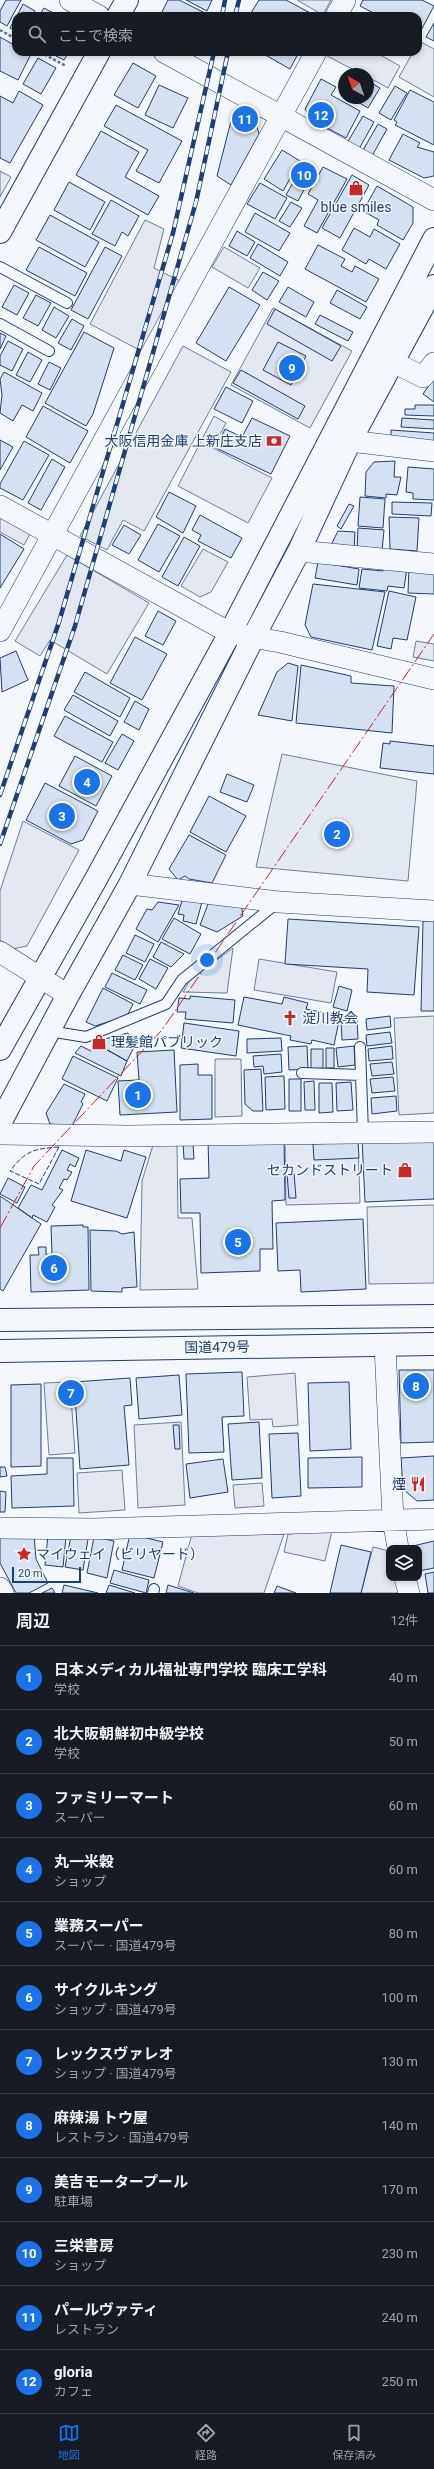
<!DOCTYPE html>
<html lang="ja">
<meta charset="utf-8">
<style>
:root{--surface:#171b24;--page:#242831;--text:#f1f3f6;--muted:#9ea1a6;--line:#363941;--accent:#1a73e8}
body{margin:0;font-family:Roboto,"Noto Sans JP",sans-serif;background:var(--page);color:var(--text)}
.controls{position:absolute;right:12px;bottom:12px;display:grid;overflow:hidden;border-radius:8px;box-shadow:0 2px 6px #0003}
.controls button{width:36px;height:36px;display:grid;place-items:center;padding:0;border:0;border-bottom:1px solid var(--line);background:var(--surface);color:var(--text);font:20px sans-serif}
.compass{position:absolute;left:338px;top:68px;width:36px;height:36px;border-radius:50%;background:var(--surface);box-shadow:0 2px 6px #0003;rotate:320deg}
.scale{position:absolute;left:12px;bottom:10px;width:69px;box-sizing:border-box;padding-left:4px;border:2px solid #1d3f73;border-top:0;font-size:11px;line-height:14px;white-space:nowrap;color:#1d3f73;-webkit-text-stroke:3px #f4f7fb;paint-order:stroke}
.you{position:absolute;left:207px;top:960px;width:14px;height:14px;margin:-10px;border:3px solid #fff;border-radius:50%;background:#1a73e8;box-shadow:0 0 0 6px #1a73e833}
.badge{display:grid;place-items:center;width:26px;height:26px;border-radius:50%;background:var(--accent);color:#fff;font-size:13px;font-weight:700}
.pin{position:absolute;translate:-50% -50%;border:2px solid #fff;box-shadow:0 1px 4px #0006}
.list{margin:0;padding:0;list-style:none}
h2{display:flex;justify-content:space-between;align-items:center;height:52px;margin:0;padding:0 16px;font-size:17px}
h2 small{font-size:13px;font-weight:400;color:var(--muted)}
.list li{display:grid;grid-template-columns:26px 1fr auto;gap:12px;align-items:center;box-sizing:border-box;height:64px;padding:0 16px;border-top:1px solid var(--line)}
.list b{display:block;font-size:15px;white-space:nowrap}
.list p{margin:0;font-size:13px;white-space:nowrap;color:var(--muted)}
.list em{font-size:13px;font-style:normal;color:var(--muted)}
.icon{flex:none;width:22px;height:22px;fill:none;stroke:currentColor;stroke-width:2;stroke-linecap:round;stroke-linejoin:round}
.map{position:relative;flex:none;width:434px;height:1593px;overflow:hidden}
.search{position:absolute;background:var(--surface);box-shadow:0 2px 6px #0003;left:12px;right:12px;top:12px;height:44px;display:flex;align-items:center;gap:10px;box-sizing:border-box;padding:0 14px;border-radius:12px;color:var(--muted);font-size:15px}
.sheet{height:820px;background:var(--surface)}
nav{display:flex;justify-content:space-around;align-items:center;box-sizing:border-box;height:56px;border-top:1px solid var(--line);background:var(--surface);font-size:11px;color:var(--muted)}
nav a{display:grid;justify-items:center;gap:2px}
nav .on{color:var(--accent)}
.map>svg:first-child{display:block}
.green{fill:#e3e9f0;stroke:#687fa3}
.parking{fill:#e3e8f0;stroke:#687fa3}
.building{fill:#d5e0f0;stroke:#1d3f73}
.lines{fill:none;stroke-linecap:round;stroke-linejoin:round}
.lane-casing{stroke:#1d3f73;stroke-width:12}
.street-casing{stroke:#1d3f73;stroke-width:22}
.secondary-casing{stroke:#1d3f73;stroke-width:24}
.highway-casing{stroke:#1d3f73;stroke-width:24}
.path{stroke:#5e769c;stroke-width:2.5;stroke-dasharray:3 2;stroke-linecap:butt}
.lane{stroke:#f4f7fb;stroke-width:10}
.street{stroke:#f4f7fb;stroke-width:21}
.secondary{stroke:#f4f7fb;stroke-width:22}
.highway{stroke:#f4f7fb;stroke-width:22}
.rail-casing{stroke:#1d3f73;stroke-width:4.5}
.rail{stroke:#f4f7fb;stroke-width:3;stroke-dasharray:9;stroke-linecap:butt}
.fence{stroke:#1d3f73;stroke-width:1;stroke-dasharray:5 2;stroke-linecap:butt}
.power{stroke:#c62828;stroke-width:1;stroke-dasharray:14 3 2 3;stroke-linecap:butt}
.labels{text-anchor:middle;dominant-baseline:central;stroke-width:3;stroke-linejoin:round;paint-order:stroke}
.poi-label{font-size:14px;fill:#1d3f73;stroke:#f4f7fb;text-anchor:end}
.street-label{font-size:14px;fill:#1d3f73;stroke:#f4f7fb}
</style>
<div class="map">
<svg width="434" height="1593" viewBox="0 0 434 1593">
<rect width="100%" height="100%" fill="#f4f7fb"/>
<!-- green -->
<path class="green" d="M282,754l135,27 -9,100 -152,-14z"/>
<!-- parking -->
<path class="parking" d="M297,0h34l-8,15z
M419,41l15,8v48l-35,-20 14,-25h5z
M329,52h46l25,14 -12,22 -20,-11v-3h-6l-35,-18z
M0,171l11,6 -11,20z
M145,220l19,9 -10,39 30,15 -39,70 -55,-29z
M224,247l36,21 -12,20 -36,-21z
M273,308l79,43 -42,77 -79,-43z
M183,346l48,26 -87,159 -21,-11 -16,30 -27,-14z
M214,416l12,7 -13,25 59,30 -24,45 -70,-37z
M0,518l30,16 -6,11 -24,-13z
M203,549l25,13 -17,30 -11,5 -19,-11z
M67,555l82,48 -42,71 -57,-34 -10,16 -25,-15z
M416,641l18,3v17l-21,-4z
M23,821l56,29 -52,96 -14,3 -13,-9v-49z
M233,948l-6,45 -44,-1 7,-12z
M259,959l78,13 -6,31 -77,-13z
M434,1016v97l-35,2 -5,-97z
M215,1059h26l1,57 -27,1z
M358,1140l2,63 -74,2 -1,-63z
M177,1144l1,74h14l6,71 -58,1 2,-109 11,-36z
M434,1205v78l-65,1 -2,-77z
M295,1373l3,52 -25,2 -1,-8 -22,1 -3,-43z
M70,1382l5,71 -26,2 -5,-72z
M181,1422l4,83 -47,3 -4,-83z
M122,1470l3,40 -46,3 -2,-40z
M262,1483l2,23 -29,2 -2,-23z
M332,1531l-7,30 -41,-9 4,-18z
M192,1534h92l-20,59h-66l-20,-7z
M373,1547l16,4v27h9l3,15h-40z"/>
<!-- building -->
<path class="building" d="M6,0h15l-14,26 -7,-4v-11z
M168,0h11l30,15 -49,1z
M186,0h26l-5,11z
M259,0h27l30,16h-60l-5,-3z
M363,0h59l12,6 -16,30v-20h-39l-19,-10z
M23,4l12,7 -2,5h-16z
M44,8l15,8h-20z
M16,17v14l-6,-3z
M434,23v18l-8,-4z
M0,37l16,9v6l15,2 -13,26 -18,-9z
M58,52h11l-5,8 -8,-4z
M260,52h39l-9,17z
M38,58l18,10 -15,26 -18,-10z
M133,63l23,13 -18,32 -24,-13z
M321,79l15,8 -5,8 29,16 -14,27 -34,-18 -7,-11z
M368,81l12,7 -12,20 -17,-10h17z
M159,85l29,13 -15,30 -28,-13z
M395,86l12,7 -16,27 -12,-7z
M410,90l24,12v43l-39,-20 2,-3 -3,-2z
M19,91l24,14 -33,58 -10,-5v-62l13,7z
M116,105l66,36 -23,42 -23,-12 12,-21 -44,-24z
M234,109l21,11 4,14 -28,51 -14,-9z
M363,116l11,6 -15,27 -12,-6z
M378,124l9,5 -15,27 -9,-6z
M101,131l38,21 -14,25 34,19 -11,19 -72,-40z
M403,134l17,9 -3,4 17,5v24l-10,2 -35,-18z
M282,150l18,11 -17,30 -19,-12z
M305,161l11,6 -18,34 -12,-6z
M323,167l24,12 -30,54 -13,-7 14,-26 -10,-6z
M352,175l17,10 -29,53 -18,-10z
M69,182l36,20 -15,28 -36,-20z
M260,183l27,15 -12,21 -28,-15z
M377,186l36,21v16l-10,17 -26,-15 2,-5 -16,-9z
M111,200l28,16 -11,20 -6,-4 -7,14 -23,-12z
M291,202l11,6 -12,19 -11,-6z
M255,213l35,20 -11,18 -34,-19z
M50,215l49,27 -14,25 -49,-27z
M354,228l16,9 4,-8 26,15 -14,25 -17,-10 -3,5 -24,-14z
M237,231l18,11 -8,14 -18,-10z
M258,244l30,18 -8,14 -30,-18z
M318,245l27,14 -4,7 11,6 3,-6 24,13 -13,23 -61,-33z
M39,247l48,26 -12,23 -49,-26z
M105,247l17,9 -34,63 -17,-9z
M263,272l16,9 -12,19 -15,-10z
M14,285l15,8 -12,22 -15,-8z
M229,287l31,18 -34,56 -30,-18z
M288,287l26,15 -8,15 -27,-15z
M337,290l30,17 -7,12 -30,-16z
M36,295l15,8 -13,23 -15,-8z
M54,307l15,9 -13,22 -14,-8z
M275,309l66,37 -9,15 -65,-37z
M320,315l33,17 -5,9 -33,-17z
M72,319l12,7 -13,24 -13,-7z
M84,332l30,16 -21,66 -7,12 -41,-23z
M0,333l6,3 -6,13z
M8,341l15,8 -11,22 -12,-6v-9z
M278,342l28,14 -15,29 -28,-15z
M28,352l14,8 -12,22 -14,-7z
M49,362l12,6 -11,22 -12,-6z
M241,370l64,36 -7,13 -65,-36z
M4,372l38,21 -9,18 -11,-6 -9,16 -13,-8 2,-18 -2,-16z
M434,378v24l-11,-8z
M226,387l27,14 -11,22 -28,-14z
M415,405h19v11l-29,-1v-6h10z
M43,406l45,25 -18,32 -44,-26z
M252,418l38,18 -19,38 -55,-26 9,-19 17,8z
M402,418l32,2v9l-33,-2z
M391,430l43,3v12l-43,-3z
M0,440l13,7 -13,23z
M24,441l25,14 -26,45 -23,-12v-4z
M52,459l13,8 -24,43 -13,-7z
M395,461l-1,16h7l-4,18 -11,-1v4l-21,-2 1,-24 8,-10z
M408,467l26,2v31l-21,-1v-6l-7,-1z
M169,492l27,14 -13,27 -27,-16z
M360,497l25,2 -2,29 -25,-2z
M392,502l40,1 -1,13 -39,-2z
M349,504l5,2 -13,23 -4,-3z
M200,515l42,23 -11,20 -33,-17 3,-6 -9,-5z
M389,517l30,1 -2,33 -27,-2z
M158,524l22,12 -21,36 -21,-12z
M124,525l17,10 -12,19 -17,-9z
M358,528l26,2 -2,21 -25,-2z
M338,531l17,1 -1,17 -18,-2 -4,-4z
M0,534l24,15 -24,39z
M184,537l16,9 -22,40 -16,-9z
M318,562l41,7 -2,16 -42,-7z
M383,566l24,2 -3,20 -16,-2 -1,5 -28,-3 3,-19 21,2z
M409,567l25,1v26l-26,-1z
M313,584l72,8 -13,58 -61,-13 -6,-12z
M389,591l27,6 -9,43 -14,-2 -2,11 -14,-3z
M158,611l18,10 -13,24 -18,-9z
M135,637l32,17 -25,46 -32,-17z
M16,651l12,29 -26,12 -2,-34z
M288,663l10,3 -6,55 -34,-6 19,-43z
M301,665l50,11v7l43,3 -2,47 -96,-10z
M85,672l45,26 -10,19 -46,-25z
M73,695l45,26 -8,15 -46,-26z
M135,701l14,8 -10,21 -15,-8z
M65,716l48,26 -11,20 -48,-26z
M122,734l12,7 -16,29 -13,-7z
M390,741l44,5v28l-54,-6 3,-25 7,1z
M75,756l37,20 -16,30 -37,-20z
M227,774l27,11 -7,17 -27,-10z
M45,783l53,28 -15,29 -12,4 -45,-24z
M209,796l37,20 -20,36 -36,-20z
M189,835l37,20 -14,28 -23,-4 -4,-3 -7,4 -9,-11z
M183,897l19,5 -6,22 -13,-3 1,-6 -6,-1z
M210,899l31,4 2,13 -26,16 -17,-7z
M158,902l21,3 -21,37 -22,-13 11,-20 5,1z
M174,918l27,16 -11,20 -28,-15z
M288,919l131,8 -5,68 -47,-3 1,-23 -83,-5z
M423,921h11v90h-13z
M135,935l19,9 -9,18 -19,-9z
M161,942l23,12 -13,13 -18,-10z
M123,955l20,10 -8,15 -20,-10z
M150,959l18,9 -12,21 -17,-10z
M112,973l35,17 -7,14 -35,-17z
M339,986l13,4 -5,21 -14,-4z
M103,988l30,16 -6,12 -32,10 -9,-4z
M190,996l45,4 -2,23 -48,-4 1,-7h-9l2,-14 11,1z
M244,997l38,7 2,-7 24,6 -2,6 34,7 -6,29 -22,-5 -1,4 -21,-4 1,-4 -53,-11z
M390,1016l1,11 -24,3 -1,-11z
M357,1019l1,20 -16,1 -1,-19z
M184,1023l55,8 -3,25 -55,-8z
M390,1032l2,11 -25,3 -1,-11z
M128,1033l7,12 -8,16 -34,-19z
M281,1038l1,13 -35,2v-14z
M93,1042l34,19 -6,15 -46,-23 6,-7 10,5z
M307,1046l1,23 -19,1 -1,-23z
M354,1046l1,19 -17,2 -2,-19z
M392,1046l1,13 -24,2 -1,-12z
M326,1048h8v20h-8z
M311,1049h12v19l-12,1z
M174,1050l3,62 -57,3 -2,-34 21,-1 -2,-28z
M281,1054l1,18 -18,2 -1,-8 -9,1 -1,-11z
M73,1056l45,22 -11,23 -45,-22z
M392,1062l2,12 -22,2 -2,-12z
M198,1064v11h14v44l-32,1v-55z
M261,1069l2,42h-10l-8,-7 -1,-34z
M284,1076l1,33 -19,1 -1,-33z
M393,1077l2,14 -23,2 -2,-14z
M289,1079h12v32h-12z
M314,1081l1,29h-10l-1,-28z
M351,1082l2,28 -16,1 -1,-28z
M319,1083h13l1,29 -14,1z
M64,1084l21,10 -4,8 2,2 -11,22 -22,-2 -4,-11z
M396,1096l1,15 -25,3 -1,-16z
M284,1136l1,64 -13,1 1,48h-13v22l-59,2 -1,-60h-19l-1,-34 29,-1 -1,-39z
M434,1136v63l-69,3 -3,-63z
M358,1142l1,16 -45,2 -1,-16z
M183,1143h10l1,16h-10z
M62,1150l17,8 -4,9 -5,-3 -3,6 5,2 -5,8 -3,-1 -5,9 4,2 -11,15 3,2 -8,15 -14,-7 -1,3 -14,-10 13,-23 11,5z
M86,1150l35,11 3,-11 22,7 -19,61 -56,-17z
M294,1173l2,25h-7l-2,-24z
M8,1178l17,9 -8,16 -17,-9z
M0,1196l41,28 -38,67 -3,-2z
M363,1219l3,70 -65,3 -1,-22 -22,1 -2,-48z
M83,1225v2h5l1,63 -58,2 -1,-37h9l-1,-8h8v8l6,-1 -1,-28z
M90,1230l26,1 6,3 12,-2 3,55 -15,1v4l-31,-1z
M399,1370h35v72l-33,1z
M242,1372l2,44 -22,1 2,35 -35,1 -3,-79z
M179,1375l3,40 -43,4 -3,-41z
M130,1378l2,27 -8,1 5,59 -49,4 -6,-87z
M349,1382l2,67 -41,2 -2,-68z
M41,1384v82l-30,1v-82z
M259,1422l3,56 -30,2 -4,-56z
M173,1425h6l1,24h-5z
M298,1433l3,63 -29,2 -3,-64z
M434,1456v44l-17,1 -14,-12 -2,-31z
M362,1457v30l-54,1v-30z
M47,1458h26l1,48 -62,2 -1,-32 36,-2z
M223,1459l5,33 -38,6 -4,-34z
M0,1467h5l2,9 -7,1z
M0,1491l6,1 -1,20h-5z
M130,1534l33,8 -9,36 -32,-8z
M34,1535l2,24 12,24 -19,10h-13l-16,-30v-25z
M48,1535l18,2 -3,30 -18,-2z
M71,1536l17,3 -5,31 -18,-3z
M94,1537l20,4 -7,37 -20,-5z
M434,1541v27l-15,3v-23h-6v-2z
M341,1545l30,7 -10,41h-31z
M114,1570l35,10 -3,13 -36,-10z
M434,1572v21h-6l-3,-19z
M64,1585l34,8h-36z
M109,1585l26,8h-29z
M168,1585l26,8h-28z
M277,1586l19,7h-22z
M52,1588l3,5h-13z"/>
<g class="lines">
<!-- lane casing -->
<g class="lane-casing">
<path id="lane" d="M0,267l67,36
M0,324l49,27
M49,1031l37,6 80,-33 16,-24 96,-78
M360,1047l3,86
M302,1073l59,2
M153,1593l1,-4"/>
</g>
<!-- street casing -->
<g class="street-casing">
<path id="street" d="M70,0l29,16
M336,16l9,-16
M164,52l270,148
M393,362l30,15 11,-14
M350,441l84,10
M0,506l230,127 50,9 154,37
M299,551l135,13
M0,631l316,-579
M130,884l149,18 155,9
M0,952l68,43
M0,1134l128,2 306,-4
M385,1345l8,174 5,29
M0,1528l94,1 340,-10
M405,1578l4,15
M0,1588l3,5"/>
</g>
<!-- secondary casing -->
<g class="secondary-casing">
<path id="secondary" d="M118,16l9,-16
M0,232l99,-180
M0,1049l96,-170 134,-246 204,-394
M0,1123l68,-128 62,-111 124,-248 45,-85 51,-110 84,-155"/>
</g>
<!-- highway casing -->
<g class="highway-casing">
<path id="highway" d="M0,1320l434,-4
M0,1351l434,-7"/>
</g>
<!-- path -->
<path class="path" d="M0,30l16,9
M40,52l26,14"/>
<!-- lane -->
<use href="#lane" class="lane"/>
<!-- street -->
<use href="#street" class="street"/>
<!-- secondary -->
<use href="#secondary" class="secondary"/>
<!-- highway -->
<use href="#highway" class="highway"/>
<!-- rail casing -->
<g class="rail-casing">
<path id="rail" d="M222,16l3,-16
M235,16l4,-16
M0,795l59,-173 114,-389 41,-181
M0,844l75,-218 121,-424 32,-150"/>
</g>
<!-- rail -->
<use href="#rail" class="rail"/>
<!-- fence -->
<path class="fence" d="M59,1147l-20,37 -29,-13c16,-21 24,-22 49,-24z"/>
<!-- power -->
<path class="power" d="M0,1228l34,-62 128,-136 272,-396"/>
</g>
<!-- icons -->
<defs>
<g id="shop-bare" transform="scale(1.2)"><path d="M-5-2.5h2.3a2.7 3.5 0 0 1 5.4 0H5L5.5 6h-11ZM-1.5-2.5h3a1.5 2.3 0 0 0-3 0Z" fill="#c62828" stroke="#f4f7fb" stroke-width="2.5" paint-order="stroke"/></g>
<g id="bank-bare" transform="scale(1.2)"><path d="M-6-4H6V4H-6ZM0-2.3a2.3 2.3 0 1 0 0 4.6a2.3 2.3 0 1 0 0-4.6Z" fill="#c62828" stroke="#f4f7fb" stroke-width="2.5" paint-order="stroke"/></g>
<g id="church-bare" transform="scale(1.2)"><path d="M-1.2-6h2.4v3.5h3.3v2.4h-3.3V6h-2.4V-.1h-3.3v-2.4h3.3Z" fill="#c62828" stroke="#f4f7fb" stroke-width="2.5" paint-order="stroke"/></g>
<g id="restaurant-bare" transform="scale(1.2)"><path d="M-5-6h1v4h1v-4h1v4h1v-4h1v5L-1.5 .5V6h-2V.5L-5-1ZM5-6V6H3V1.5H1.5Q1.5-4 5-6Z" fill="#c62828" stroke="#f4f7fb" stroke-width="2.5" paint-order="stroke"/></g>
<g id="sight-bare" transform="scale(1.2)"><path d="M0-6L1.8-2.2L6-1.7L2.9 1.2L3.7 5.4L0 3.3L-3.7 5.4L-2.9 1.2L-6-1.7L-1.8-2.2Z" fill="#c62828" stroke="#f4f7fb" stroke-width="2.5" paint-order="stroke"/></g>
</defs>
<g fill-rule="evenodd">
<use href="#shop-bare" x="356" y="188"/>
<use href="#bank-bare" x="274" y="441"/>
<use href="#church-bare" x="290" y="1018"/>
<use href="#shop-bare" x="99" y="1042"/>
<use href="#shop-bare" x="405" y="1170"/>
<use href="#restaurant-bare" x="418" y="1484"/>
<use href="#sight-bare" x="24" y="1554"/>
</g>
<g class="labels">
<!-- poi labels -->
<g class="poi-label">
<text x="356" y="207" text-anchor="middle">blue smiles</text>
<text x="262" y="441">大阪信用金庫 上新庄支店</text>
<text x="302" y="1018" text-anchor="start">淀川教会</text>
<text x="111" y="1042" text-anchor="start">理髪館パブリック</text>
<text x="393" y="1170">セカンドストリート</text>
<text x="406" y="1484">煙</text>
<text x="36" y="1554" text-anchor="start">マイウェイ（ビリヤード）</text>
</g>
<!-- street labels -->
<g class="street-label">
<text transform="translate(217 1347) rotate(-1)">国道479号</text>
</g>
</g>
</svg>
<div class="controls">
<button><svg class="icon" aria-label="layers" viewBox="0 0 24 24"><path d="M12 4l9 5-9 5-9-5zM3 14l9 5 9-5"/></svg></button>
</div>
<svg class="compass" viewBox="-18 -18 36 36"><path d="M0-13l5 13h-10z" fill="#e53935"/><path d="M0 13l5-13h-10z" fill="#9ea1a6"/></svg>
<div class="scale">20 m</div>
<div class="you"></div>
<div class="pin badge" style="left:138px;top:1095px">1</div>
<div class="pin badge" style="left:337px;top:834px">2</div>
<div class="pin badge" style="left:62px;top:816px">3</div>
<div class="pin badge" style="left:87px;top:782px">4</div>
<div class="pin badge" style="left:238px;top:1242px">5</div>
<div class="pin badge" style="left:54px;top:1268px">6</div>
<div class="pin badge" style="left:71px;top:1393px">7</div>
<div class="pin badge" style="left:416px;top:1386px">8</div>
<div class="pin badge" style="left:292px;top:368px">9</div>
<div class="pin badge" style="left:304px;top:175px">10</div>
<div class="pin badge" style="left:245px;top:119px">11</div>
<div class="pin badge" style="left:321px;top:115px">12</div>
<div class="search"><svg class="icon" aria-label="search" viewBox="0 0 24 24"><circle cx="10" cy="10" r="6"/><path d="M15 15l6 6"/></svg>ここで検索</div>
</div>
<section class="sheet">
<h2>周辺<small>12件</small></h2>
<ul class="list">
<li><span class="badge">1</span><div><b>日本メディカル福祉専門学校 臨床工学科</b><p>学校</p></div><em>40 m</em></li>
<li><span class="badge">2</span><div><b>北大阪朝鮮初中級学校</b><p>学校</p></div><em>50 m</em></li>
<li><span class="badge">3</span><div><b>ファミリーマート</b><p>スーパー</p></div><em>60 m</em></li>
<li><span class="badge">4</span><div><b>丸一米穀</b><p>ショップ</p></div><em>60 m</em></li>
<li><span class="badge">5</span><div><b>業務スーパー</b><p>スーパー · 国道479号</p></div><em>80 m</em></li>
<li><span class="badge">6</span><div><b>サイクルキング</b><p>ショップ · 国道479号</p></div><em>100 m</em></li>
<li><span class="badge">7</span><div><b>レックスヴァレオ</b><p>ショップ · 国道479号</p></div><em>130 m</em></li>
<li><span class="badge">8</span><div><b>麻辣湯 トウ屋</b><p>レストラン · 国道479号</p></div><em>140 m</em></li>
<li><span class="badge">9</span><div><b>美吉モータープール</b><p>駐車場</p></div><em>170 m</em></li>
<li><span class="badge">10</span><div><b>三栄書房</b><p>ショップ</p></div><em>230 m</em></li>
<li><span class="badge">11</span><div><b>パールヴァティ</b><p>レストラン</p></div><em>240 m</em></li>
<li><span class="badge">12</span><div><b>gloria</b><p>カフェ</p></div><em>250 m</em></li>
</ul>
</section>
<nav>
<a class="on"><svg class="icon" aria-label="map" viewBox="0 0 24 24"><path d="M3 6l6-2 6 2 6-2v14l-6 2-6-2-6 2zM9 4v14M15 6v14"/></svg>地図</a>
<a><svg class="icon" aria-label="directions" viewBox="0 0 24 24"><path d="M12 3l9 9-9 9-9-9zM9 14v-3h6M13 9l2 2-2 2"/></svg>経路</a>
<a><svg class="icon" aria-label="saved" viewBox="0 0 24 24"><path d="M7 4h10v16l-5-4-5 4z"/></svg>保存済み</a>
</nav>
